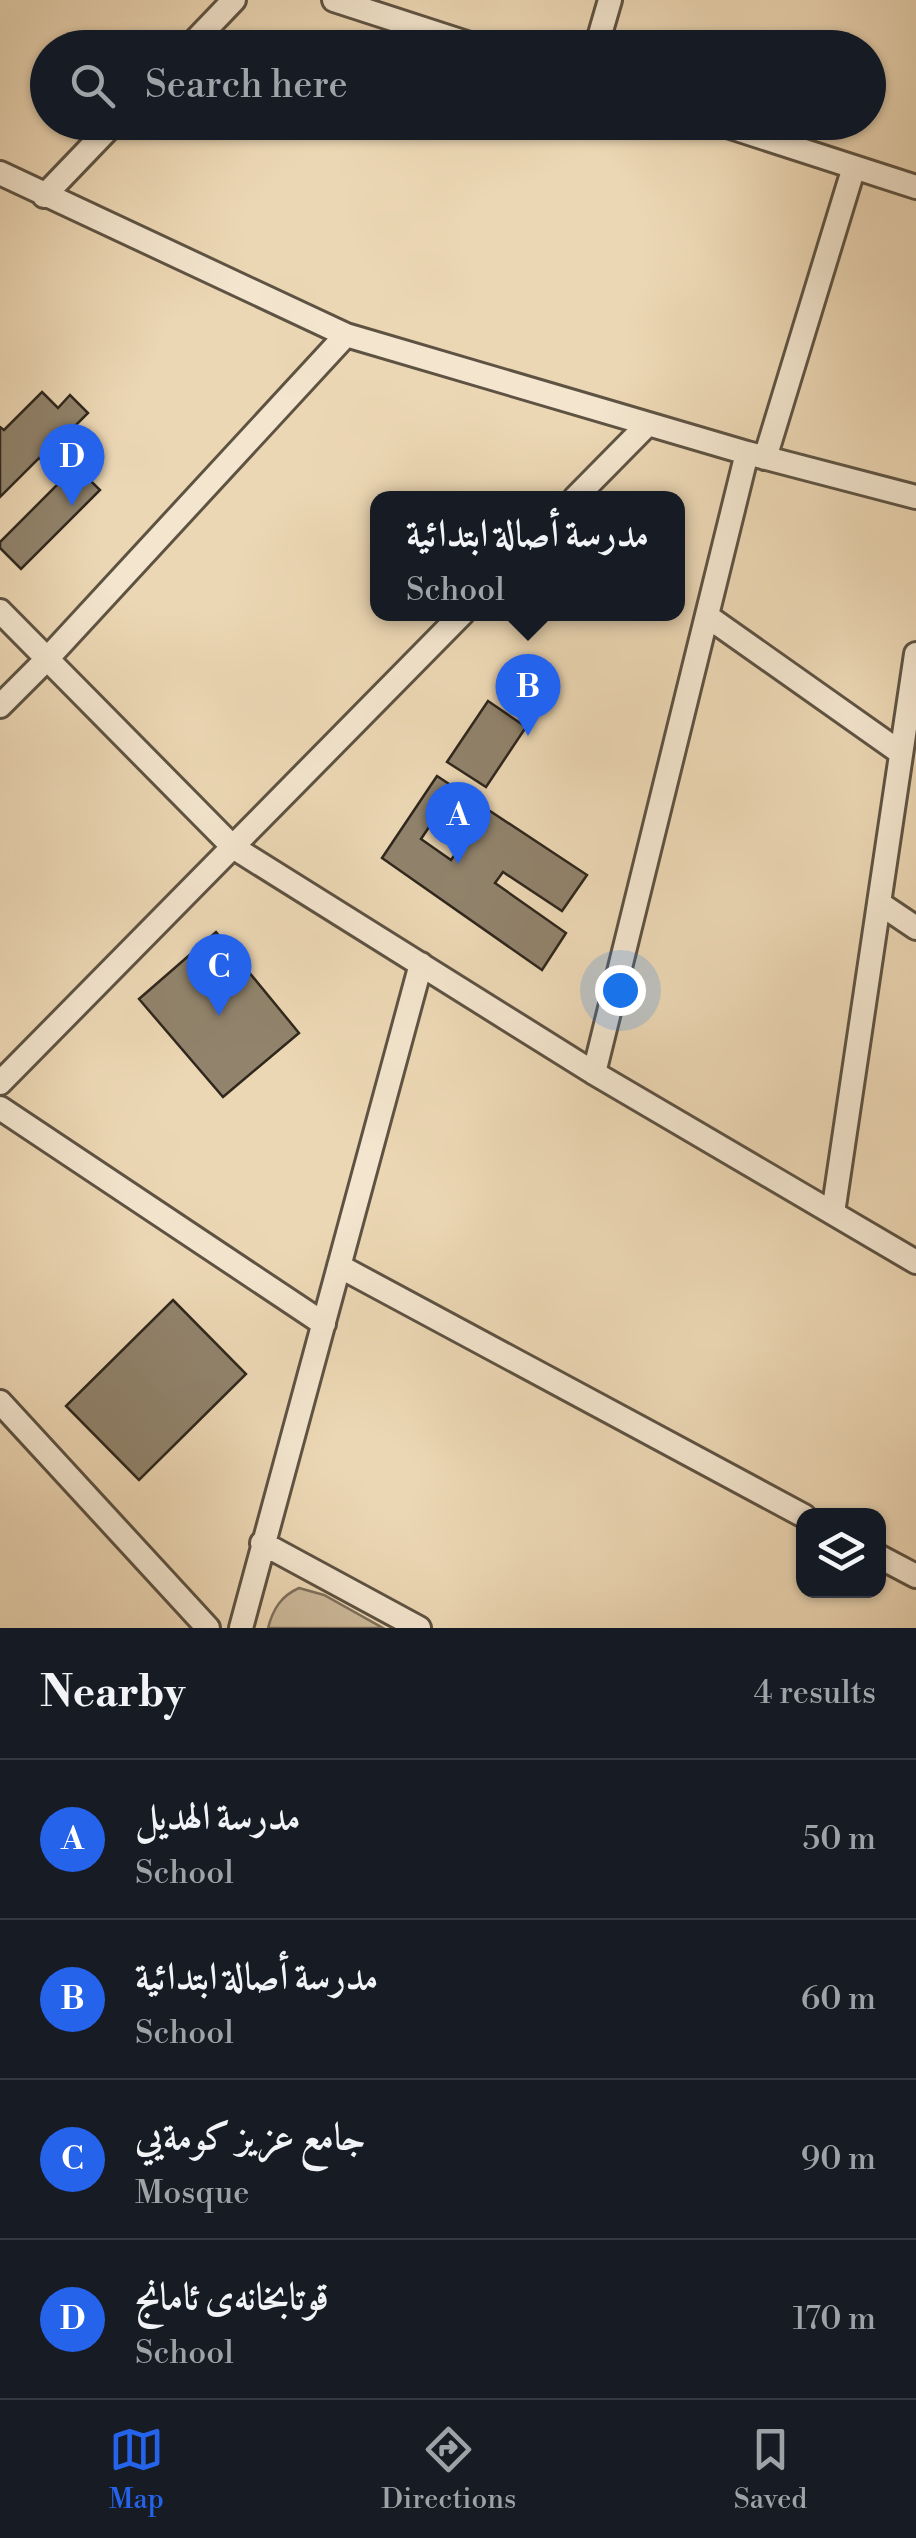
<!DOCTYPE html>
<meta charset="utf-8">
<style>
:root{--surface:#171b24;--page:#20242c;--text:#f1f3f6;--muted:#9ea1a6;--line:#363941;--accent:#2563eb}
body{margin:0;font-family:"Libre Bodoni",Amiri,serif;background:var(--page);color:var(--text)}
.controls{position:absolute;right:30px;bottom:30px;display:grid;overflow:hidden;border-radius:20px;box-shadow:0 2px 8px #0004}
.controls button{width:90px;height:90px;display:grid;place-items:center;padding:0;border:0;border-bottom:2px solid var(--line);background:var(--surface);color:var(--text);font:50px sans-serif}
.you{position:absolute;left:620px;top:990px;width:35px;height:35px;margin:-25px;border:8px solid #fff;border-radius:50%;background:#1a73e8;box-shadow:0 0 0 15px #1a73e833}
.badge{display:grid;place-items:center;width:65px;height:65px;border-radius:50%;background:var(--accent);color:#fff;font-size:32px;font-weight:700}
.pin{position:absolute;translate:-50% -82px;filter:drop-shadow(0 2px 5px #0008)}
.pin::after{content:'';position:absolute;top:52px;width:35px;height:30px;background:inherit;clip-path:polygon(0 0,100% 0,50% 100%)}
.popup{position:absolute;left:370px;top:491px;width:315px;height:130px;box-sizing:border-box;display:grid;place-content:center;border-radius:20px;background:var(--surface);filter:drop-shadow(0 2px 8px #0005);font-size:32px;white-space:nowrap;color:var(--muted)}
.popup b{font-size:38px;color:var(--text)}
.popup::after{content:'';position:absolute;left:50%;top:100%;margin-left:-20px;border:20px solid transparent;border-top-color:var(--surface)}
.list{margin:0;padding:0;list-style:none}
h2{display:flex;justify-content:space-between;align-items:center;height:130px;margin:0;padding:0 40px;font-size:42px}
h2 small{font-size:32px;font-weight:400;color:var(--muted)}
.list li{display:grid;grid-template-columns:65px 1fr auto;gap:30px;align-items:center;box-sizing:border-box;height:160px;padding:0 40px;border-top:2px solid var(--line)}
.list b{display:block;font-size:38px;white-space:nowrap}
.list p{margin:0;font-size:32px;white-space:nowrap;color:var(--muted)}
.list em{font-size:32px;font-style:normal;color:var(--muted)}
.icon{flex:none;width:55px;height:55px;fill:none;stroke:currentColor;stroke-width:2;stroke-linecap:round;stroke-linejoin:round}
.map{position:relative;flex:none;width:916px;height:1628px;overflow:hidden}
.search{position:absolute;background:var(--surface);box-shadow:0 2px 8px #0004;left:30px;right:30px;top:30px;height:110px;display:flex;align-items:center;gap:25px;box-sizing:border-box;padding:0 35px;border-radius:55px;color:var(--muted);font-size:38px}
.sheet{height:770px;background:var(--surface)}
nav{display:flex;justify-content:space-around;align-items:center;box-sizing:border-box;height:140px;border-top:2px solid var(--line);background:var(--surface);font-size:28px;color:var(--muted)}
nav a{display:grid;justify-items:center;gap:5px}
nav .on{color:var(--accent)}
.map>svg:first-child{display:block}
.green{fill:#ccb99a;stroke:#7e705c;stroke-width:2.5}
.building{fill:#91836c;stroke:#2f271d;stroke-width:2.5;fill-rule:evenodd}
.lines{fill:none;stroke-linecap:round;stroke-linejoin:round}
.minor-casing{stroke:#5e5343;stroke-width:28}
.minor{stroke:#f3e5ce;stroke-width:22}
</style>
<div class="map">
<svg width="916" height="1628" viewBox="0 0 916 1628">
<rect width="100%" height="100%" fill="#ecd7b4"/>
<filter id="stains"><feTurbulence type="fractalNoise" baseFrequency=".002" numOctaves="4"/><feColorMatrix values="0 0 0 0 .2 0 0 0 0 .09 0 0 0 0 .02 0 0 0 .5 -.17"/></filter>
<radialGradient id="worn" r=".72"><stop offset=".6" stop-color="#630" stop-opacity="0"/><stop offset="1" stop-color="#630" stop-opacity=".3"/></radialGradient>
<!-- green -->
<path class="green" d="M299,1588l25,7 59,33h-115c5,-19 13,-32 31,-40z"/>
<!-- building -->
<path class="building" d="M42,392l16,16 12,-13 18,18 -33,33 45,44 -79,79 -21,-21v-6l61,-61 -22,-23 -39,39v-70l4,3z
M488,701l38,26 -40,60 -39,-25z
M437,776l150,99 -25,36 -59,-39 -8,11 71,50 -24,37 -160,-112zM433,821l30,22 -12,17 -30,-21z
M216,932l83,101 -76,64 -84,-98z
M173,1300l73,74 -107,106 -73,-74z"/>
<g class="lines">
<!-- minor casing -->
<g class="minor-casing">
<path id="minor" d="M334,0l148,48
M188,48l46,-48
M596,48l14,-48
M715,122l201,65
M0,173l346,162 401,118 169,44
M44,196l71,-74
M765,458l89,-291
M575,498l73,-74
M0,611l233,236 361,226 322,189
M707,616l194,137
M0,706l47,-47 299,-324
M879,903l37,25
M594,1073l153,-620
M0,1083l462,-469
M0,1108l324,216
M833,1213l83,-559
M339,1266l465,250
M0,1402l208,226
M262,1543l157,85
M878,1556l38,20
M241,1628l180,-664"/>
</g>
<!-- minor -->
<use href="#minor" class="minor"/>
</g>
<rect width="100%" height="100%" filter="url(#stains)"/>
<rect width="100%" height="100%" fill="url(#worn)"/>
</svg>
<div class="controls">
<button><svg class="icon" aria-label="layers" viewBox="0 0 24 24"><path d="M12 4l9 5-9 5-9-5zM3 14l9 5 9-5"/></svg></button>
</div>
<div class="you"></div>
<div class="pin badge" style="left:458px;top:864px">A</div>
<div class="pin badge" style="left:528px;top:736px">B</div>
<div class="popup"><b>مدرسة أصالة ابتدائية</b>School</div>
<div class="pin badge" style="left:219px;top:1016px">C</div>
<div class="pin badge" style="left:72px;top:506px">D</div>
<div class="search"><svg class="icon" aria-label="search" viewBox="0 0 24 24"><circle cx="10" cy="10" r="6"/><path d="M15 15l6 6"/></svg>Search here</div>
</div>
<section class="sheet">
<h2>Nearby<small>4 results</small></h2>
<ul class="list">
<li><span class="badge">A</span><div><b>مدرسة الهديل</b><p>School</p></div><em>50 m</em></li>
<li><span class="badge">B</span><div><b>مدرسة أصالة ابتدائية</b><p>School</p></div><em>60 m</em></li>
<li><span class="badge">C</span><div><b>جامع عزيز كومةيي</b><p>Mosque</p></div><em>90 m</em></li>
<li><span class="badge">D</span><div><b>قوتابخانەى ئامانج</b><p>School</p></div><em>170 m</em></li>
</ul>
</section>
<nav>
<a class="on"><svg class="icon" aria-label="map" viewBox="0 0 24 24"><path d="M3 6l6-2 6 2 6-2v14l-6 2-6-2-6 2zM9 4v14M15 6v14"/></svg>Map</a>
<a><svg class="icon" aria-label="directions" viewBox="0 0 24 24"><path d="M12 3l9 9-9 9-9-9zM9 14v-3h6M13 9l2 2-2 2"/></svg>Directions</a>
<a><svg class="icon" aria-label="saved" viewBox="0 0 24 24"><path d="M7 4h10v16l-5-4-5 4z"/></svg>Saved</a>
</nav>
